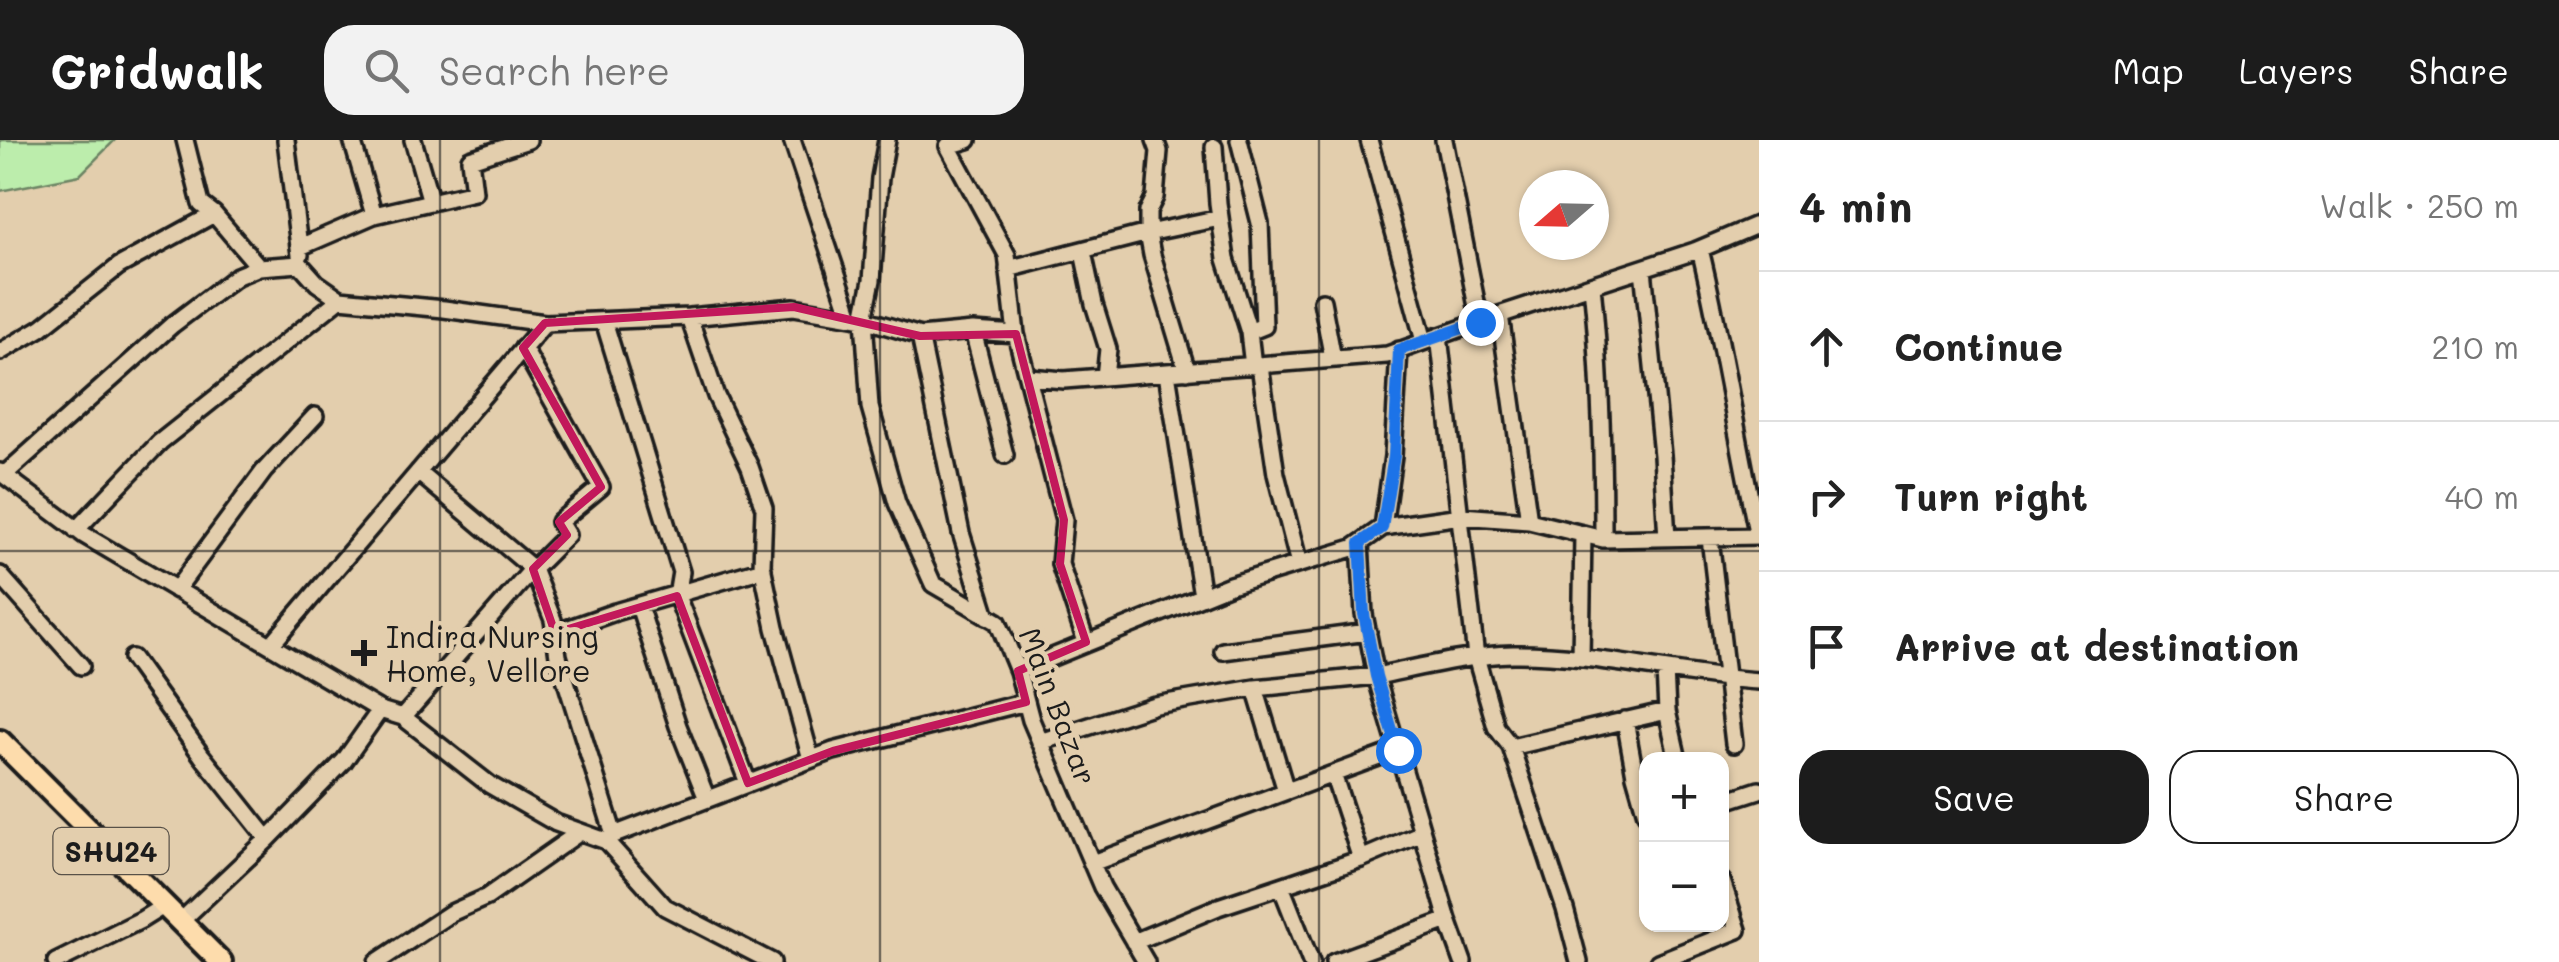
<!DOCTYPE html>
<meta charset="utf-8">
<style>
:root{--surface:#fff;--page:#f2f2f2;--text:#222;--muted:#767676;--line:#e0e0e0;--accent:#1c1c1c}
body{margin:0;font-family:Mali,sans-serif;background:var(--page);color:var(--text)}
.controls{position:absolute;right:30px;bottom:30px;display:grid;overflow:hidden;border-radius:20px;box-shadow:0 2px 8px #0004}
.controls button{width:90px;height:90px;display:grid;place-items:center;padding:0;border:0;border-bottom:2px solid var(--line);background:var(--surface);color:var(--text);font:50px sans-serif}
.compass{position:absolute;left:1519px;top:30px;width:90px;height:90px;border-radius:50%;background:var(--surface);box-shadow:0 2px 8px #0004;rotate:250deg}
.stop{position:absolute;width:30px;height:30px;margin:-22px;border:8px solid #1a73e8;border-radius:50%;background:#fff}
.stop.end{background:#1a73e8;border-color:#fff;box-shadow:0 2px 10px #0008}
.list{margin:0;padding:0;list-style:none}
h2{display:flex;justify-content:space-between;align-items:center;height:130px;margin:0;padding:0 40px;font-size:42px}
h2 small{font-size:32px;font-weight:400;color:var(--muted)}
.list li{display:grid;grid-template-columns:65px 1fr auto;gap:30px;align-items:center;box-sizing:border-box;height:150px;padding:0 40px;border-top:2px solid var(--line)}
.list b{display:block;font-size:38px;white-space:nowrap}
.list em{font-size:32px;font-style:normal;color:var(--muted)}
.actions{display:flex;gap:20px;padding:30px 40px}
.actions a{flex:1;padding:22px 0;border:2px solid var(--accent);border-radius:30px;text-align:center;font-size:35px;color:var(--accent)}
.actions .main{background:var(--accent);color:#fff}
.icon{flex:none;width:55px;height:55px;fill:none;stroke:currentColor;stroke-width:2;stroke-linecap:round;stroke-linejoin:round}
.map{position:relative;flex:none;width:1759px;height:822px;overflow:hidden}
header{display:flex;align-items:center;gap:60px;box-sizing:border-box;height:140px;padding:0 50px;background:var(--accent);color:#fff}
header strong{font-size:48px}
nav{display:flex;gap:55px;margin-inline-start:auto;font-size:35px}
.search{width:700px;height:90px;background:var(--page);display:flex;align-items:center;gap:25px;box-sizing:border-box;padding:0 35px;border-radius:30px;color:var(--muted);font-size:38px}
main{display:flex}
aside{flex:1;background:var(--surface)}
.map>svg:first-child{display:block}
.green{fill:#bcedac;stroke:#6c8464;stroke-width:2.5}
.lines{fill:none;stroke-linecap:round;stroke-linejoin:round}
.minor-casing{stroke:#1c1c1c;stroke-width:22}
.major-casing{stroke:#1c1c1c;stroke-width:28}
.minor{stroke:#e3cead;stroke-width:15}
.major{stroke:#fddcac;stroke-width:20}
.route{stroke:#1a73e8;stroke-width:12}
.marked{fill:none;stroke:#c2185b;stroke-width:8;stroke-linejoin:round}
.grid{fill:none;stroke:#1c1c1c;stroke-width:2.5;stroke-opacity:0.55}
.poi-dot{fill:#1c1c1c;stroke:#e3cead;stroke-width:4}
.labels{text-anchor:middle;dominant-baseline:central;stroke-width:10;stroke-linejoin:round;paint-order:stroke}
.shield{fill:#e3cead;stroke:#585148;stroke-width:2.5}
.shield-label{font-size:28px;font-weight:bold;fill:#1c1c1c}
.poi-label{font-size:30px;fill:#1c1c1c;stroke:#e3cead;text-anchor:start}
.street-label{font-size:30px;fill:#1c1c1c;stroke:#e3cead}
</style>
<header>
<strong>Gridwalk</strong>
<div class="search"><svg class="icon" aria-label="search" viewBox="0 0 24 24"><circle cx="10" cy="10" r="6"/><path d="M15 15l6 6"/></svg>Search here</div>
<nav><a>Map</a><a>Layers</a><a>Share</a></nav>
</header>
<main>
<div class="map">
<svg width="1759" height="822" viewBox="0 0 1759 822">
<rect width="100%" height="100%" fill="#e3cead"/>
<filter id="ink" filterUnits="userSpaceOnUse"><feTurbulence type="fractalNoise" baseFrequency=".01" numOctaves="2"/><feDisplacementMap in="SourceGraphic" scale="20" xChannelSelector="R" yChannelSelector="G"/><feConvolveMatrix kernelMatrix="1 2 1 2 8 2 1 2 1" color-interpolation-filters="sRGB"/></filter>
<g filter="url(#ink)">
<!-- green -->
<path class="green" d="M0,0h115l-35,35 -80,16z"/>
<g class="lines">
<!-- minor casing -->
<g class="minor-casing">
<path id="minor" d="M185,0l16,64 13,10
M286,0l14,115
M352,0l22,75
M413,0l18,62
M792,0l59,176
M887,0l-7,38 -8,102 -8,39 6,88 27,96 36,81 65,38 20,49 13,49 71,167 44,75
M968,0l-20,6 59,109 9,79 48,186 -4,44 26,78
M1155,0l4,11 -4,46 -7,14v22l4,22 35,116
M1239,0l21,83 4,103 -15,6 4,34
M1369,0l55,201
M1444,0l36,182
M1214,7l4,56 8,56 23,73
M300,107l74,-32 100,-23 -4,-33 58,-19
M1700,109c23,95 37,191 58,287
M1083,112l11,52 14,45 -3,28
M1008,129l140,-36 72,-15
M1643,129l19,186 5,83
M1592,146c9,84 11,168 11,253
M1322,161l11,58
M1500,175l29,206
M689,177l105,-10 70,12 56,17 53,-5 43,3
M604,181l77,251 -4,24 71,187
M973,191l32,124
M920,196l41,197 26,83
M1439,196l37,321 20,70 15,20
M0,212l41,-24 78,-62 95,-52 45,53
M1260,226l16,108 23,90
M1167,233l35,223
M1029,237l35,3 323,-25 103,-37 205,-67 64,-27
M0,332l84,63 296,175 23,7 87,68 66,38 50,18 59,66 107,55
M418,332l115,97 20,51 5,36 56,179
M4,335l168,-150 65,-49 22,-9 41,-3 17,19 23,16
M1383,387l10,-71 6,-106
M76,390l84,-88 180,-143 104,10 101,14
M1710,398l24,206
M0,435l81,91
M176,450l88,-119 51,-55
M639,466l39,120 29,73
M555,493l60,-21 148,-43
M271,505l274,-322 144,-6 27,79 34,71 14,41 -2,58 13,62 36,131
M1223,511l145,-19
M132,518l70,98 66,83
M1581,518l2,-124
M1018,531l212,-86 123,-37 30,-21 78,-11 68,5 74,18 156,-3
M1255,548l31,103
M1667,571l11,49
M403,577l127,-145 37,-37 -8,-13 42,-35 -78,-139
M1625,580l10,55 11,39
M1040,602l115,-37 100,-17 121,-12 -12,-62 -4,-71
M1722,662l37,-12
M606,701l8,-6 219,-84 193,-49
M1361,719l61,-26
M1092,723l306,-113
M1281,746l80,-27 -28,-85
M1448,780l15,42
M181,781l87,-82 76,-78 36,-51
M1134,802l84,-35 63,-21 30,76
M56,822l85,-42 24,-15
M377,822l74,-49 36,-16 93,-65
M1334,822l114,-42 -72,-244c45,-9 91,-21 137,-22 83,-1 164,22 246,27
M1579,822l-14,-53 -54,-162 156,-36 -2,-41
M1658,822l80,-32 -16,-49"/>
</g>
<!-- major casing -->
<g class="major-casing">
<path id="major" d="M0,601l221,221"/>
</g>
<!-- minor -->
<use href="#minor" class="minor"/>
<!-- major -->
<use href="#major" class="major"/>
</g>
</g>
<g class="lines" filter="url(#ink)">
<!-- route -->
<path class="route" d="M1398,610l-22,-74 -12,-62 -4,-71 22,-15 12,-72 5,-106 81,-28"/>
</g>
<!-- marked area -->
<path class="marked" d="M794,167l126,29 96,-2 48,186 -4,44 26,78 -68,29 8,31 -193,49 -85,32 -71,-187 -122,37 -22,-64 34,-34 -8,-13 42,-35 -78,-139 22,-25z"/>
<!-- grid -->
<path class="grid" d="M440,0v822M880,0v822M1319,0v822M0,411h1759"/>
<!-- markers -->
<path class="poi-dot" d="M359 498h10v10h10v10h-10v10h-10v-10h-10v-10h10z"/>
<g class="labels">
<!-- shield labels -->
<rect class="shield" x="53.5" y="688" width="115" height="46" rx="8"/>
<g class="shield-label">
<text x="111" y="711">SHU24</text>
</g>
<!-- poi labels -->
<g class="poi-label">
<text x="386" y="496">Indira Nursing<tspan x="386" dy="34">Home, Vellore</tspan></text>
</g>
<!-- street labels -->
<g class="street-label">
<text transform="translate(1059 566) rotate(69)">Main Bazar</text>
</g>
</g>
</svg>
<div class="controls">
<button>+</button>
<button>−</button>
</div>
<svg class="compass" viewBox="-18 -18 36 36"><path d="M0-13l5 13h-10z" fill="#e53935"/><path d="M0 13l5-13h-10z" fill="#767676"/></svg>
<div class="stop" style="left:1398px;top:610px"></div>
<div class="stop end" style="left:1480px;top:182px"></div>
</div>
<aside>
<h2>4 min<small>Walk · 250 m</small></h2>
<ul class="list">
<li><svg class="icon" aria-label="ahead" viewBox="0 0 24 24"><path d="M12 20V5M6 11l6-6 6 6"/></svg><div><b>Continue</b></div><em>210 m</em></li>
<li><svg class="icon" aria-label="right" viewBox="0 0 24 24"><path d="M7 20v-9h11M14 6l5 5-5 5"/></svg><div><b>Turn right</b></div><em>40 m</em></li>
<li><svg class="icon" aria-label="arrive" viewBox="0 0 24 24"><path d="M6 21V4h12l-3 4 3 4H6"/></svg><div><b>Arrive at destination</b></div></li>
</ul>
<div class="actions"><a class="main">Save</a><a>Share</a></div>
</aside>
</main>
